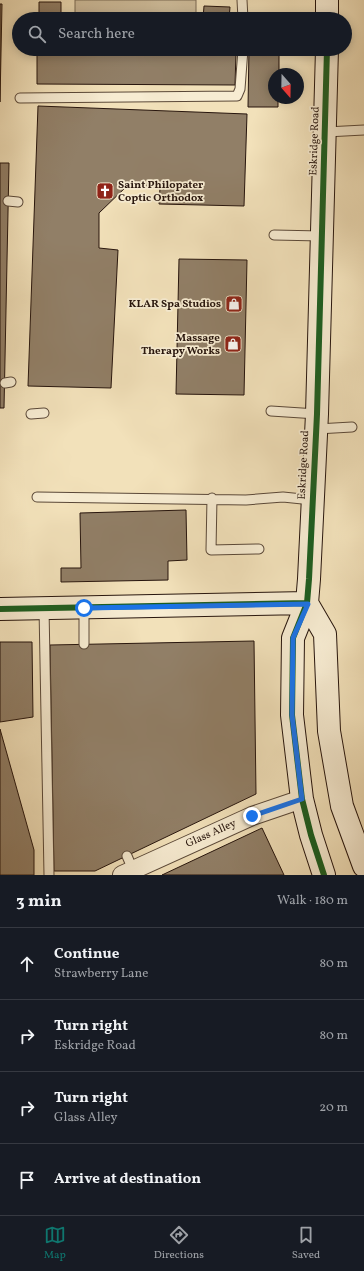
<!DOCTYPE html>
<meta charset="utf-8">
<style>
:root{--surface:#171b24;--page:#20242c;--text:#f1f3f6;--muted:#9ea1a6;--line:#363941;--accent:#0f766e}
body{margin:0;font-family:Vollkorn,serif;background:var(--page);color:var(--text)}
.compass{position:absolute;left:268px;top:68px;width:36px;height:36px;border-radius:50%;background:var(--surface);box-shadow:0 2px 10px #0003;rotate:160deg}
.stop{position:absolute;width:12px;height:12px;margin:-9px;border:3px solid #1a73e8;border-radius:50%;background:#fff}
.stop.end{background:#1a73e8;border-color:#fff;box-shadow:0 1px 4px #0008}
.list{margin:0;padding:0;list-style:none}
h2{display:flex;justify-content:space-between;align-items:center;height:52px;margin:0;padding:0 16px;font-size:17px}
h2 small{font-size:13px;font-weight:400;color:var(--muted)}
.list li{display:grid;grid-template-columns:26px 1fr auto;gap:12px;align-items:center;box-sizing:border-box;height:72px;padding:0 16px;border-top:1px solid var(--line)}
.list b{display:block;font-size:15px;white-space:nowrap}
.list p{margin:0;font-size:13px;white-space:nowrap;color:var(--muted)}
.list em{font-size:13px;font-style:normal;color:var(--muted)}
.icon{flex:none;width:22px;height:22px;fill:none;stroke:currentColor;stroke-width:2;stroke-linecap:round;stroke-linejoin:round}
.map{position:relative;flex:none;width:364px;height:875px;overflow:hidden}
.search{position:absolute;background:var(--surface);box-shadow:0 2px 10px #0003;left:12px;right:12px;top:12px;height:44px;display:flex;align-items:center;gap:10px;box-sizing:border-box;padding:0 14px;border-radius:22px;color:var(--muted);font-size:15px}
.sheet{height:340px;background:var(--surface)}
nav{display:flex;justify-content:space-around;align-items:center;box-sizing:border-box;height:56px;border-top:1px solid var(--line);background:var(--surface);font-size:11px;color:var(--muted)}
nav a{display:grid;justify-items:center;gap:2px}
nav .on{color:var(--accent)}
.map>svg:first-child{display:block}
.green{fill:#cfbe9d;stroke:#7b6a55}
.building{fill:#917f67;stroke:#27150d}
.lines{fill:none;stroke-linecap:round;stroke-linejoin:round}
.lane-casing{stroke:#5a4838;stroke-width:11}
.street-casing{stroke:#5a4838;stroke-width:20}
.secondary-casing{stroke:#27150d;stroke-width:24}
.lane{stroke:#f7ecd2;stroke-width:9}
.street{stroke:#f7ecd2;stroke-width:18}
.secondary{stroke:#f7ecd2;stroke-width:22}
.cycleway-casing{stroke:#f7ecd2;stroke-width:8}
.cycleway{stroke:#1b5e20;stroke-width:6}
.route{stroke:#1a73e8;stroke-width:5}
.labels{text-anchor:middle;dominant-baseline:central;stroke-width:3.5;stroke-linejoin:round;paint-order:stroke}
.street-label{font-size:11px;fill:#27150d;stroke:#f7ecd2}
.poi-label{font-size:11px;font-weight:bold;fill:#27150d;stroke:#f7ecd2;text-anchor:end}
</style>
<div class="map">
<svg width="364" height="875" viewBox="0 0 364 875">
<rect width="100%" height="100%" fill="#f2e1ba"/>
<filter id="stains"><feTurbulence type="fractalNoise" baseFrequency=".005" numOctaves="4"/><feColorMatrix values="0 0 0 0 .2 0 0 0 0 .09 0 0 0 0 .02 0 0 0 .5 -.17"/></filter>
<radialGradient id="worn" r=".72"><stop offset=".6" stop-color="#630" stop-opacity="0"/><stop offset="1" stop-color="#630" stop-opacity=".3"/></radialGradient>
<!-- green -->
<path class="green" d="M75,0h121v19h-121z"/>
<!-- building -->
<path class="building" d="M39,2h22v17h-22z
M0,4h2l-2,98z
M204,6l26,1 -1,12h-26z
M250,14l30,1v4h-30z
M249,49h30v25h-5v24h4v9h-30z
M37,52l199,1 -1,32 -198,-1z
M38,106l209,8 -3,92 -85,-2 1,-16 -33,-2 -28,27v35l19,2 -7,138 -83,-2z
M0,163h9l-5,245h-4z
M179,259l68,1 -3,135 -68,-1z
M186,510l1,50 -19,1v19l-107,2v-14h20l-1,-55z
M254,641l2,153 -161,77h-41l-4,-226z
M0,642h32l1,75 -33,5z
M0,729l34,121v25h-34z
M262,828l22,47h-122z"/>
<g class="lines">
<!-- lane casing -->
<g class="lane-casing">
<path id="lane" d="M242,0l1,19
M20,98l217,-2 3,-7 3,-40
M326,132l38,-2
M8,201l10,1
M274,235l47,1
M5,383l6,-1
M271,411l46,3
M31,414l13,-1
M317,429l35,-2
M37,497l209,3 37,-3 29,3
M212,498l-1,52 48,-1
M44,608l5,267
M84,644v-36
M127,856l6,14"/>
</g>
<!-- street casing -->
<g class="street-casing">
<path id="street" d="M122,875l130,-59 50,-17"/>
</g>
<!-- secondary casing -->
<g class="secondary-casing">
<path id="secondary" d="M327,19v-19
M307,603l18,31 4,97 13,75 22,60
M0,609l307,-6
M324,875l-13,-40 -9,-36 -10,-84 1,-77 14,-35 2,-24 8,-165 10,-365"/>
</g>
<!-- lane -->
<use href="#lane" class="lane"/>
<!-- street -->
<use href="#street" class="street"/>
<!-- secondary -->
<use href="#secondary" class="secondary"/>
<!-- cycleway casing -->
<g class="cycleway-casing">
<path id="cycleway" d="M0,609l307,-6
M324,875l-13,-40 -9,-36 -10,-84 1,-77 14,-35 2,-24 8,-165 10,-365"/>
</g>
<!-- cycleway -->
<use href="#cycleway" class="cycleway"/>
</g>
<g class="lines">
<!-- route -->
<path class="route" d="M84,608l224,-4 -15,34 -1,77 10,84 -50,17"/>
</g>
<!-- icons -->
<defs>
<g id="church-square" transform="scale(0.9)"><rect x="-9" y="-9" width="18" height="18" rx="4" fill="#8f2418" stroke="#f7ecd2"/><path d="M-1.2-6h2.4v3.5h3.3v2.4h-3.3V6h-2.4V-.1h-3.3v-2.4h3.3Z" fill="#fff"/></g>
<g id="shop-square" transform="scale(0.9)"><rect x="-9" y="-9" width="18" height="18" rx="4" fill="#8f2418" stroke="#f7ecd2"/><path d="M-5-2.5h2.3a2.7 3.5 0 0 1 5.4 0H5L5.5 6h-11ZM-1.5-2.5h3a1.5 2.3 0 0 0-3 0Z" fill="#fff"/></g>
</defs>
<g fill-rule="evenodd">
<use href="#church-square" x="105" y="191"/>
<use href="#shop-square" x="234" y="304"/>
<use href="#shop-square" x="233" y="344"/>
</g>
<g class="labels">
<!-- street labels -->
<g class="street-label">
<text transform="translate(315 141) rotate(-88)">Eskridge Road</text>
<text transform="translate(304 465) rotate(-87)">Eskridge Road</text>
<text transform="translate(211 834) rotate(-24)">Glass Alley</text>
</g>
<!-- poi labels -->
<g class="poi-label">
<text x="118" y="185" text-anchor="start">Saint Philopater<tspan x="118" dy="13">Coptic Orthodox</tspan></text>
<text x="221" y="304">KLAR Spa Studios</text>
<text x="220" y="338">Massage<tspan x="220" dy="13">Therapy Works</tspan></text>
</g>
</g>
<rect width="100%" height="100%" filter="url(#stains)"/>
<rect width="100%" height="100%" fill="url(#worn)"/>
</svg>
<svg class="compass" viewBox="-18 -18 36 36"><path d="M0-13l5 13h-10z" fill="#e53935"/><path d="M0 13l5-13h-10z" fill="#9ea1a6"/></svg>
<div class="stop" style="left:84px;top:608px"></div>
<div class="stop end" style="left:252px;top:816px"></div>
<div class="search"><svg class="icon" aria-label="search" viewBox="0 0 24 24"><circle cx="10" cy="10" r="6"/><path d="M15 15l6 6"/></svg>Search here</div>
</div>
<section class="sheet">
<h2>3 min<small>Walk · 180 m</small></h2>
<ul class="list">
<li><svg class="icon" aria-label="ahead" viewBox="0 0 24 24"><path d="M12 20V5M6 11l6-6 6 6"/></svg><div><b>Continue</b><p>Strawberry Lane</p></div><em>80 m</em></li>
<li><svg class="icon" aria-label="right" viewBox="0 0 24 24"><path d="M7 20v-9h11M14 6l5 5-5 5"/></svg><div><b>Turn right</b><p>Eskridge Road</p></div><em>80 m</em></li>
<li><svg class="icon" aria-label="right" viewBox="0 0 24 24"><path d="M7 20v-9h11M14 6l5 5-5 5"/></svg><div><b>Turn right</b><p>Glass Alley</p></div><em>20 m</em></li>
<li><svg class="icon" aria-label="arrive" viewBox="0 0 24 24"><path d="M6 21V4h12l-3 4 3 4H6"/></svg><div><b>Arrive at destination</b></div></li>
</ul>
</section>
<nav>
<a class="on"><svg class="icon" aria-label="map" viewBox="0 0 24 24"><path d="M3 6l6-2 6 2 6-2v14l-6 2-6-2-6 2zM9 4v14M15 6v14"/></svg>Map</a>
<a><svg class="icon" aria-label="directions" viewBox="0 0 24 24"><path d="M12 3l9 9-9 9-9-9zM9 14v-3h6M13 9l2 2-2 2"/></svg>Directions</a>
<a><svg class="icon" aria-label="saved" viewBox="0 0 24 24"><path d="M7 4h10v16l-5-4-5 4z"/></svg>Saved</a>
</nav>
